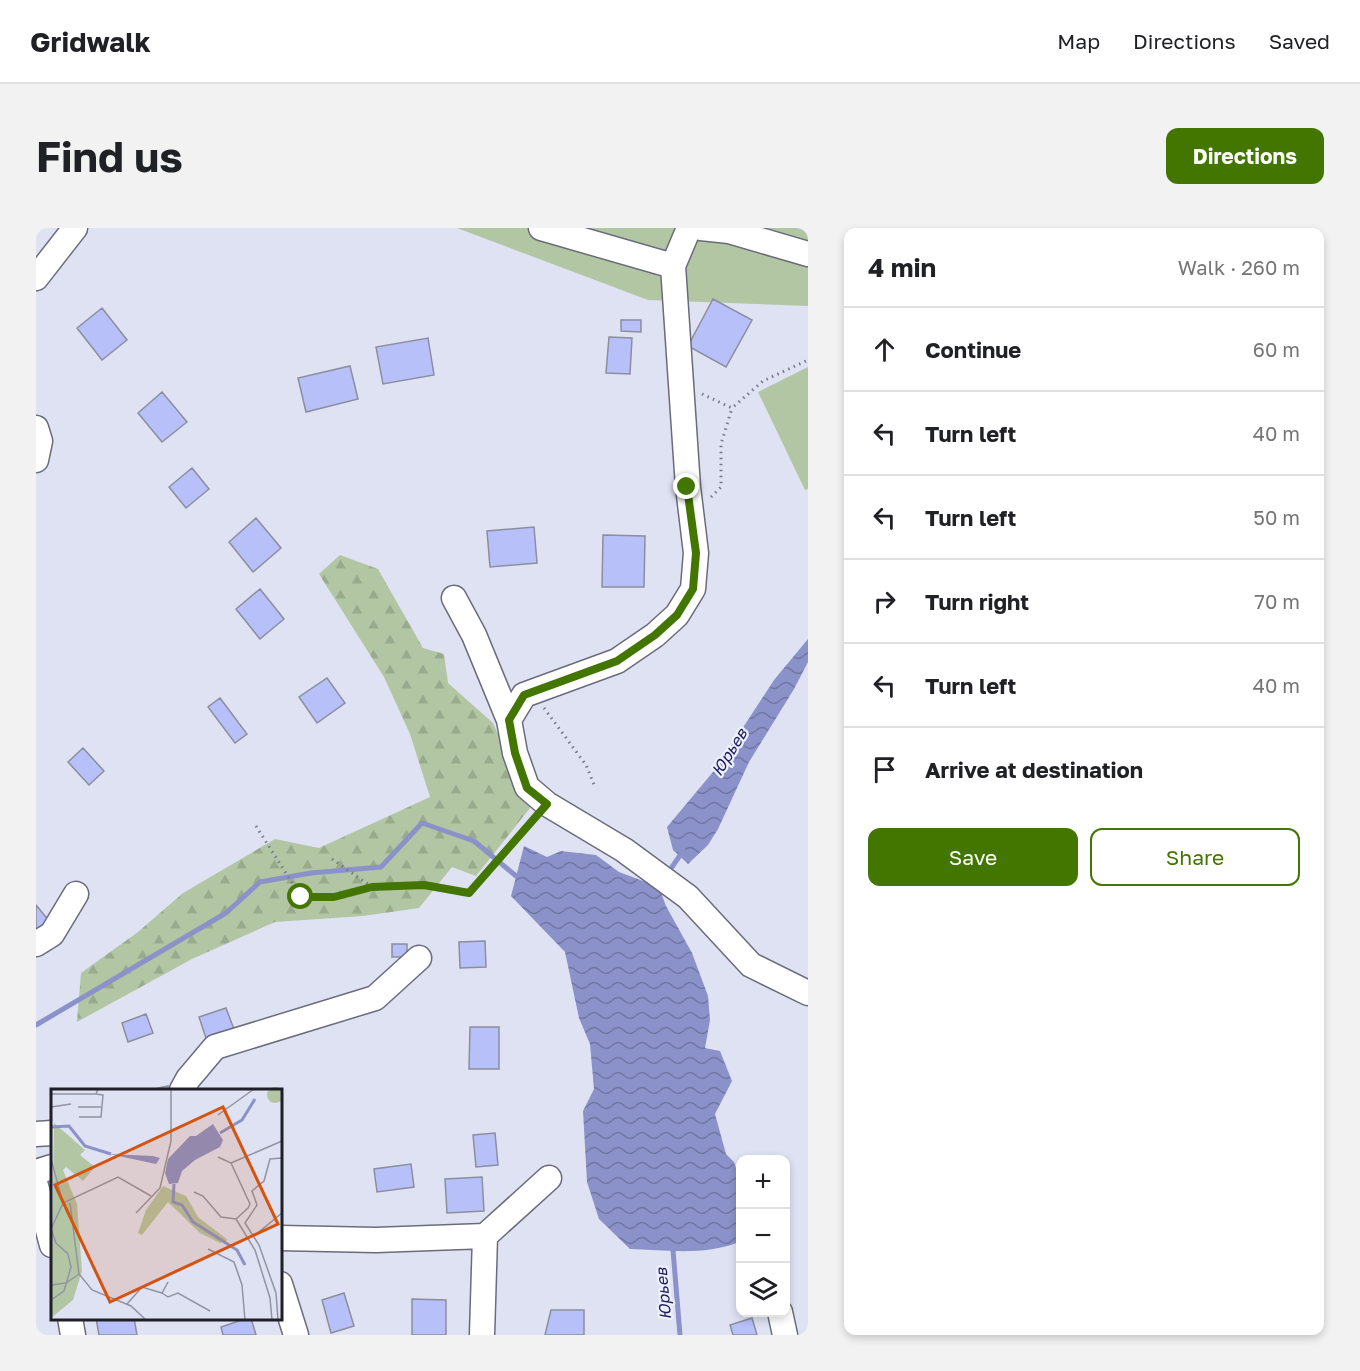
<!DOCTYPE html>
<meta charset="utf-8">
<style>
:root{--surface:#fff;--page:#f2f2f2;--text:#202124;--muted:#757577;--line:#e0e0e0;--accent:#437600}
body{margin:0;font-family:"Golos Text",sans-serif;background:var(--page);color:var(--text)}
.controls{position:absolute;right:18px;bottom:18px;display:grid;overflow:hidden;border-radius:12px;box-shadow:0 3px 9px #0003}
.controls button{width:54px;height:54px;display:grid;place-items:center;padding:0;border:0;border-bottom:2px solid var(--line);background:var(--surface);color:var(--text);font:30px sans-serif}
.stop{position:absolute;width:18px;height:18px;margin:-14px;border:4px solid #437600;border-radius:50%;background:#fff}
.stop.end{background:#437600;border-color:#fff;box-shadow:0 2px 6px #0008}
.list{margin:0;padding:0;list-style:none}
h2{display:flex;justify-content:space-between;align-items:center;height:78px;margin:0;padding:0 24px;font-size:26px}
h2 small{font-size:20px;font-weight:400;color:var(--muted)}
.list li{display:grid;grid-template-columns:39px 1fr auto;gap:18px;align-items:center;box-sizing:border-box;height:84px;padding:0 24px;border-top:2px solid var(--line)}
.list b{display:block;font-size:22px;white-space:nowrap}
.list em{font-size:20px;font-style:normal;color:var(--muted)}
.actions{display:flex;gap:12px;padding:18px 24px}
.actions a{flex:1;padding:14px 0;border:2px solid var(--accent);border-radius:12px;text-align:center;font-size:21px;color:var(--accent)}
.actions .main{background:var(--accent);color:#fff}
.icon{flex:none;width:33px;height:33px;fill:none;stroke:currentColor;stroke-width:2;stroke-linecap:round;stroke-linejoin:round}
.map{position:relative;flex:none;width:772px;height:1107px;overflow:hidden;border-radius:12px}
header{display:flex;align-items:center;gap:36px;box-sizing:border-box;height:84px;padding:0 30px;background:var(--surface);border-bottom:2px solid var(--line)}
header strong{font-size:28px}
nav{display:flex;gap:33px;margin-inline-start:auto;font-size:21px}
.intro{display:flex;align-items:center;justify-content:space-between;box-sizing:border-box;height:144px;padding:0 36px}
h1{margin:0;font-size:42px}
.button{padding:15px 27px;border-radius:12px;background:var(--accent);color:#fff;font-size:21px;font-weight:700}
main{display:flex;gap:36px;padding:0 36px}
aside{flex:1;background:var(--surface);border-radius:12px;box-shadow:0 3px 9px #0003}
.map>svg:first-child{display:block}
.green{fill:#b2c6a4}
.forest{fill:url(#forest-firs)}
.water{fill:url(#water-waves)}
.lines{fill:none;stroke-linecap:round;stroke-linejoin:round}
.stream{stroke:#8a92c9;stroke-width:5}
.building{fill:#b8c0fa;stroke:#8b8e9d;stroke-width:1.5}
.minor-casing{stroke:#6a6c7b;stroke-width:27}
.path{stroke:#787a85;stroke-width:3;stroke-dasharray:1.5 4.5;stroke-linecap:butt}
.minor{stroke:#fff;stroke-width:24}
.route{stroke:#437600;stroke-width:8}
.labels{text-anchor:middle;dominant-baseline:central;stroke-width:4.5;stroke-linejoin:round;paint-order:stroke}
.water-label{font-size:16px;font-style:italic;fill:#201d5e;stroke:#edf0fd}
.inset-river{fill:none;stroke:#8a92c9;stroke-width:3}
.inset-road{fill:none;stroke:#9294a1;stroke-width:1.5}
.view{fill:#d4530f;fill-opacity:0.15;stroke:#d4530f;stroke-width:3}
.inset-edge{fill:none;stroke:#1f2027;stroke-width:3}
</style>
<header>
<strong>Gridwalk</strong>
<nav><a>Map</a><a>Directions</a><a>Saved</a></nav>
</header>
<div class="intro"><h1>Find us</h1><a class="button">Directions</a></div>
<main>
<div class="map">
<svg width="772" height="1107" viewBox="0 0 772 1107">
<defs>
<pattern id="forest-firs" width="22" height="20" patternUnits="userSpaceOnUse" patternTransform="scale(1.5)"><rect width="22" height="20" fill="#b2c6a4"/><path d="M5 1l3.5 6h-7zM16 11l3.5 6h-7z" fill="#99aa8d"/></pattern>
<pattern id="water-waves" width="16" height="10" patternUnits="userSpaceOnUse" patternTransform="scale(1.5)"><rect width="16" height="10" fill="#8a92c9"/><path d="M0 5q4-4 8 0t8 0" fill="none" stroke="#7077a3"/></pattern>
</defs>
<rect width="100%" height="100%" fill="#dfe2f3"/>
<!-- green -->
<path class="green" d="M421,0h351v78l-160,-6z
M772,139v122l-3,1 -47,-98z"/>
<!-- forest -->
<path class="forest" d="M304,327l38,14 45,79 21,6 4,29 45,40 37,85 -54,68 -24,-9 -33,41 -56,8 -88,6 -83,37 -115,63 4,-49 57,-41 45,-39 92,-54 44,9 111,-51 -20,-63 -26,-57 -65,-103z"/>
<!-- water -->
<path class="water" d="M772,411v23l-14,27 -45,73 -31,67 -10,16 -20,19 -15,-14 -6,-23 51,-61 56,-86z
M488,618l23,11 14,-6 35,4 23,17 40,15 7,19 26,47 16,43 2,24 -5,28 15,3 12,30 -17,33 11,40 8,8 4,12 2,54 -1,14c-34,14 -74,8 -109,7l-31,-30 -12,-37 -4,-71 11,-22 -4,-45 -11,-26 -14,-66 -54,-56z"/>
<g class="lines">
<!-- stream -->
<path class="stream" d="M636,639l11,-16
M0,797l190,-112 34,-31 51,-9 70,-6 41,-44 52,18 42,35
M637,1022l7,85"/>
</g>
<!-- building -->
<path class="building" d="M677,71l39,21 -26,47 -38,-21z
M66,80l25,32 -25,20 -25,-32z
M585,92h20v12l-20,-1z
M573,109l23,1 -2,36 -24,-1z
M392,110l6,37 -51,9 -7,-37z
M314,138l8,33 -52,13 -8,-34z
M126,164l25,30 -25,20 -24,-29z
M156,240l17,21 -23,19 -17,-21z
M220,290l25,30 -28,24 -24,-30z
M498,299l3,36 -47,4 -3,-36z
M567,307l42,1 -1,51h-42z
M224,361l24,30 -24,20 -24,-30z
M291,450l18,25 -28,20 -18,-26z
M184,470l27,36 -12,9 -27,-36z
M47,520l21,23 -15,14 -21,-23z
M0,677l27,33 -16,14 -11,-16z
M449,713l1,26 -26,1 -1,-26z
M356,716h15v13h-15z
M190,780l9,24 -28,9 -8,-24z
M110,786l7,19 -25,9 -6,-19z
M434,799h29v42h-30z
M132,858v4h-18z
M459,905l3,32 -22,2 -3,-32z
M375,936l3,23 -37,5 -3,-23z
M446,949l2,34 -37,2 -2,-34z
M308,1065l10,33 -23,7 -9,-33z
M376,1071l34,1v35h-34z
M515,1082h33v25h-39z
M60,1090h38l3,17h-38z
M212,1090h3l5,17h-33l-2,-8z
M716,1090l5,17h-24l-3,-10z"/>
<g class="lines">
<!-- minor casing -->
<g class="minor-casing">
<path id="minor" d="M505,0l132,38
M665,0l28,3 79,23
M0,50l39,-50
M0,200l4,13 -4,19
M418,370l20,37 35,85 6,33 12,34 20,17 77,46 64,47 63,68 57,28
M473,492l15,-25 93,-34 38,-26 22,-20 16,-26 3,-36 -8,-66 -15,-221 16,-38
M0,716l16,-10 24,-40
M146,862l6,-11 27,-32 160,-49 44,-40
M0,906l16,-1
M0,944l16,-5
M0,958l16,59
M244,1010l96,2 109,-4 64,-58
M244,1056l16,51
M744,1084l5,23
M34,1090l3,17
M446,1107l3,-99"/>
</g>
<!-- path -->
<path class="path" d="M666,166l30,14 31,-27 45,-21
M675,269l10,-10v-43l11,-36
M508,480l42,57 9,22
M220,598l45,71h34l37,-10
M296,631l40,28 52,-1 45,7 65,-74"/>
<!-- minor -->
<use href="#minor" class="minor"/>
</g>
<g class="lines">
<!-- route -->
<path class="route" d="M265,669h33l38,-10 52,-2 45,8 78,-89 -20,-16 -12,-35 -6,-33 15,-25 93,-34 38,-26 22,-20 16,-26 3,-36 -9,-66"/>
</g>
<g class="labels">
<!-- water labels -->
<g class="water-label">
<text transform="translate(693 524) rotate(-58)">Юрьев</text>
<text transform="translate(627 1066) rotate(-95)">Юрьев</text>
</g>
</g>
<!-- overview -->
<g transform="translate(15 861)">
<rect width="231" height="231" fill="#dfe2f3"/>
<path d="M3,34l31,27 -5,5 15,12 -12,14 -17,-14 -3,3 14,34 5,67 -9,29 -22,18z" fill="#b2c6a4"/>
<path d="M216 6a8 8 0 1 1 16 0a8 8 0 1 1-16 0ZM112,97l23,10 12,21 30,23 -8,3 -20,-10 -32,-31 -26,33 -4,-2 8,-23z" fill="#b2c6a4"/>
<path d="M162,35l10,16 -3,7 -25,13 -13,11 -4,12 -9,1 -4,-11 3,-14 22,-23h6zM58,65l44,2 7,2 -4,6z" fill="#8a92c9"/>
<path class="inset-river" d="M0,38l18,-1 16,20 26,8M169,44l22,-13 13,-21M123,95l-1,18 9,3 11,17 44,28 8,15"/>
<path class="inset-road" d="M0,5h45l2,-5M0,18l20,-3M27,18h23M167,26l36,-26M28,28h22l2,-22 -7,-1M0,70l12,44M180,74l51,-22M143,103l9,4 18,21 15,2 12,-11 2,-4 -19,-41 -13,-6M19,114l9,71 13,16 39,16 15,14M85,124l24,-25 11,-47v-52M185,130l19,31 15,48 2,22M203,147l28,-23M157,160l26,13 8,23 3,35M0,196l15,-2 13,-9M111,204l6,4 10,-4 32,18M0,211l13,-9 7,-24 -3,-13 -12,-11 -5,-14 12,-26 55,-26 33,19M76,215l15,-17 20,6 6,-11M227,231l-2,-27 -17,-48 -14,-22 12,-18 -5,-14 12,-10 6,-22 12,-1"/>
<path class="view" d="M172,18l55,117 -168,78 -55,-117z"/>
<rect width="231" height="231" class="inset-edge"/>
</g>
</svg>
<div class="controls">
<button>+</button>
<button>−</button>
<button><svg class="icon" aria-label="layers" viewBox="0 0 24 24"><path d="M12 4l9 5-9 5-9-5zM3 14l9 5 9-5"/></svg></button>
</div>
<div class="stop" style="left:265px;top:669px"></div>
<div class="stop end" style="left:651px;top:259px"></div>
</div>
<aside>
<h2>4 min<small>Walk · 260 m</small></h2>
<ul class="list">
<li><svg class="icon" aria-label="ahead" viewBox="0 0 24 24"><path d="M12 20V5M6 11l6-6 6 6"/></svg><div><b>Continue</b></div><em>60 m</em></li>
<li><svg class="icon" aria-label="left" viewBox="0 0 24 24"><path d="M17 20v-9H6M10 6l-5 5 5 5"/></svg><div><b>Turn left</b></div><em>40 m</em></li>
<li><svg class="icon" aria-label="left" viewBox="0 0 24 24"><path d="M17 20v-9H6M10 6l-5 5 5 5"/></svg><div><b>Turn left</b></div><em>50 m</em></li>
<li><svg class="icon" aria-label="right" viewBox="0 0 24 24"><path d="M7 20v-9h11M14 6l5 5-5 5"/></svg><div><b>Turn right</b></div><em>70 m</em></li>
<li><svg class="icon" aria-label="left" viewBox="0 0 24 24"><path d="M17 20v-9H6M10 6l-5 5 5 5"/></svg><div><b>Turn left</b></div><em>40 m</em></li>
<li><svg class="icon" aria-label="arrive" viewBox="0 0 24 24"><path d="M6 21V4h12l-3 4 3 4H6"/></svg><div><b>Arrive at destination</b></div></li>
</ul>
<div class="actions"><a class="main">Save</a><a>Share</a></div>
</aside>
</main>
